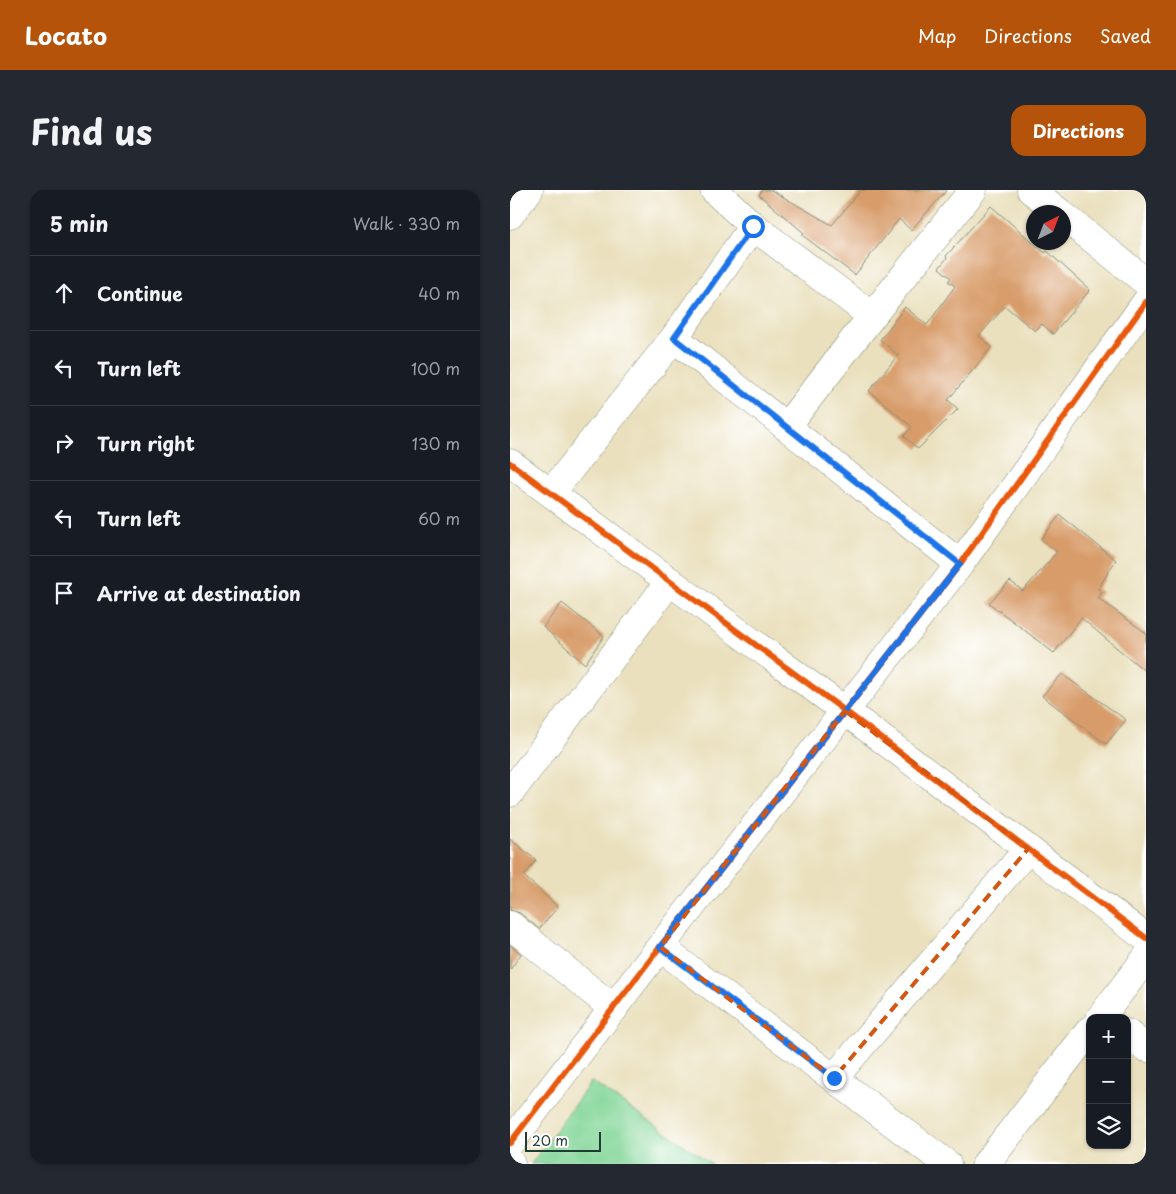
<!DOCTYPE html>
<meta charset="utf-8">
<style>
:root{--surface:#171b24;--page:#242831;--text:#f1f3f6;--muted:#9ea1a6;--line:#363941;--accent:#b45309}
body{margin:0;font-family:"Playpen Sans",sans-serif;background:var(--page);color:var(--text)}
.controls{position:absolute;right:15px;bottom:15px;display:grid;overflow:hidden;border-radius:10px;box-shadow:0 1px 4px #0004}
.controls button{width:45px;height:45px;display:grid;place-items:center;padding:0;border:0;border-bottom:1px solid var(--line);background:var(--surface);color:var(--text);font:25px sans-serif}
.compass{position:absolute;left:516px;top:15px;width:45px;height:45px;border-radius:50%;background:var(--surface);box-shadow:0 1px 4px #0004;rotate:42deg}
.scale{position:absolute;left:15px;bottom:12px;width:76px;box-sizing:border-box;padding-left:5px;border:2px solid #1f3d34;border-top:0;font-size:14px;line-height:18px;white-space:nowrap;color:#1f3d34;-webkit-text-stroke:4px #fff;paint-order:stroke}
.stop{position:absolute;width:15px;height:15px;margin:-11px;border:4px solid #1a73e8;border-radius:50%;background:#fff}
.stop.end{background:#1a73e8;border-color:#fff;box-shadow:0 1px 5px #0008}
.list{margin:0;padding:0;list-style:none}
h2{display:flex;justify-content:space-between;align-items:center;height:65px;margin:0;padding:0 20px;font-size:21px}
h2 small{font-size:16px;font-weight:400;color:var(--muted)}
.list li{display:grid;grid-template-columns:32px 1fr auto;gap:15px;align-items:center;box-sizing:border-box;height:75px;padding:0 20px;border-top:1px solid var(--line)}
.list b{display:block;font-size:19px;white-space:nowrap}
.list em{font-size:16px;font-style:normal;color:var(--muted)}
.icon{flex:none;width:28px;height:28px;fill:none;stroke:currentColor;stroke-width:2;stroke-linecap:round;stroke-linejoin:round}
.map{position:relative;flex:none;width:636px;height:974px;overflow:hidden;border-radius:15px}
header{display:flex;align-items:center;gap:30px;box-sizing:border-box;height:70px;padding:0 25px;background:var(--accent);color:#fff}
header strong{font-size:24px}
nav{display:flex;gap:28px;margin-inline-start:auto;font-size:18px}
.intro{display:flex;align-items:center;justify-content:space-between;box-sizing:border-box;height:120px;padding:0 30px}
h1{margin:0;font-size:35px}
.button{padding:12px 22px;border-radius:15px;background:var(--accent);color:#fff;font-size:18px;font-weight:700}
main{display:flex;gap:30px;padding:0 30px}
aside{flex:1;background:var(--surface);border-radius:15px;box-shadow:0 1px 4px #0004}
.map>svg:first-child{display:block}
.green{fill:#82d597;stroke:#508966}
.building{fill:#d89c6a}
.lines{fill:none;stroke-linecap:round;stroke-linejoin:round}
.minor-casing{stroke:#848e78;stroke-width:29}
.minor{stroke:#fff;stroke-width:28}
.cycleway-casing{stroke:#fff;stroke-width:9}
.cycleway{stroke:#e8590c;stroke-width:6}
.route{stroke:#1a73e8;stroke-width:6}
.marked{fill:none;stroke:#d45610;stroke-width:4;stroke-dasharray:10 6;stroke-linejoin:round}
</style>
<header>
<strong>Locato</strong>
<nav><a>Map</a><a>Directions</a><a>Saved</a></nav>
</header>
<div class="intro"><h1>Find us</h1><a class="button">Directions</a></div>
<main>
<aside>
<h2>5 min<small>Walk · 330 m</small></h2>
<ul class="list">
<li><svg class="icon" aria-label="ahead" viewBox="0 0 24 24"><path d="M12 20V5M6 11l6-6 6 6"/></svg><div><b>Continue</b></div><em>40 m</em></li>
<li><svg class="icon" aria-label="left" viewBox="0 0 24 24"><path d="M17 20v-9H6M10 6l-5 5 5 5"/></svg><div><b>Turn left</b></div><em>100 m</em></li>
<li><svg class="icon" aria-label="right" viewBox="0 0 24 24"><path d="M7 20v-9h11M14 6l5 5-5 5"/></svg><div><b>Turn right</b></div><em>130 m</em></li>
<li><svg class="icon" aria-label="left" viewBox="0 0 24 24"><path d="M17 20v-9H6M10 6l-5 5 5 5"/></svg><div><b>Turn left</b></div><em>60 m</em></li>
<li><svg class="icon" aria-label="arrive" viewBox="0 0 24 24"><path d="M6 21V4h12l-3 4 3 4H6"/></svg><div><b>Arrive at destination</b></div></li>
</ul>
</aside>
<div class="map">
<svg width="636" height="974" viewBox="0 0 636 974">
<rect width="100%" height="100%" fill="#fff"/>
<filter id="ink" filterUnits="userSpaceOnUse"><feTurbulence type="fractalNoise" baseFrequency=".02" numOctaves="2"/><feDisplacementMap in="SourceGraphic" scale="10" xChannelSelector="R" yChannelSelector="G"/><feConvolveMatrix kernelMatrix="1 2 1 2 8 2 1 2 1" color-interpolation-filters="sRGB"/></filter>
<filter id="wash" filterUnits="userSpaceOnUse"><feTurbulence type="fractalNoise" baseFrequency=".0096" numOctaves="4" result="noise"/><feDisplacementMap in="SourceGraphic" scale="20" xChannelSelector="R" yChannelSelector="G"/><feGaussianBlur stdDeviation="1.12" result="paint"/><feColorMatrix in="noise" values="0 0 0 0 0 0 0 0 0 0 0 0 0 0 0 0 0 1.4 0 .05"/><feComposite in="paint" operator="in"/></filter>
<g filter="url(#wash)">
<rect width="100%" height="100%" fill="#eae0bd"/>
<!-- green -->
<path class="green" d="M81,892h1l120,82h-181z"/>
<g id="blocks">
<!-- building -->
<path class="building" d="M252,0h9l61,35 29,-35h86l-36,40 -12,-11 -44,56 -53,-40 2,-2 -45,-38z
M481,16l54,47 2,-2 43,39 -37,44 -11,-10 -7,7 -30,-25 -26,30 13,11 -44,53 10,9 -40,40 -14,-13 8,-9 -43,-36 29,-36 -18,-15 25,-33 22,18 28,-39 -7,-5 3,-3 -12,-10 8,-10 -1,-2z
M550,325l56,45 -18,29 4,3 -4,6 48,35v39l-65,-54 -27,35 -65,-50 21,-22 13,10 34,-39 -16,-13z
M52,413l42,33 -19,28 -42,-37z
M552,484l64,46 -20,24 -64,-48z
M0,649l26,21 -12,16 34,31 -19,22 -19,-16 -10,-3z
M0,755l11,9 -11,16z"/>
</g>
</g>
<g filter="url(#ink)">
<use href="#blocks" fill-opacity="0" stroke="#848e78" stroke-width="1"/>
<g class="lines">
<!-- minor casing -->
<g class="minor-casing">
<path id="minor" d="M204,0l39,36 119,90
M521,0l28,22
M0,25l19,-25
M554,26l82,66
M164,148l286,226
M276,237l86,-111 101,-126
M0,273l335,248 301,227
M41,303l123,-155 79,-112
M0,603l160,-212
M0,735l104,84
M150,757l287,217
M590,828l46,-60
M617,843l19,15
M324,888l194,-229
M0,953l150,-196 300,-383 186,-262
M0,973l1,1
M476,974l104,-134"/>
</g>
<!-- minor -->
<use href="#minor" class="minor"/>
<!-- cycleway casing -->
<g class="cycleway-casing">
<path id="cycleway" d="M0,273l335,248 301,227
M0,953l150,-196 300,-383 186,-262"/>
</g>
<!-- cycleway -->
<use href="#cycleway" class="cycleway"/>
</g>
</g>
<g class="lines" filter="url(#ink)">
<!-- route -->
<path class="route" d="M243,36l-79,112 286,226 -300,383 174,131"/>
</g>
<!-- marked area -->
<path class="marked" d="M335,521l183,138 -194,229 -174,-131z"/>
</svg>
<div class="controls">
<button>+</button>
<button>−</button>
<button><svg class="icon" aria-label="layers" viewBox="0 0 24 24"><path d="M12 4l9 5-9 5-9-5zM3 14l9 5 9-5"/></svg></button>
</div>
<svg class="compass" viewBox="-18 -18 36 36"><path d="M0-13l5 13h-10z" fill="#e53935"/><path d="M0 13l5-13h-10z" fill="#9ea1a6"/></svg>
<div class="scale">20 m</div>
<div class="stop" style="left:243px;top:36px"></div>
<div class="stop end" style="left:324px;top:888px"></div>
</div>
</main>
